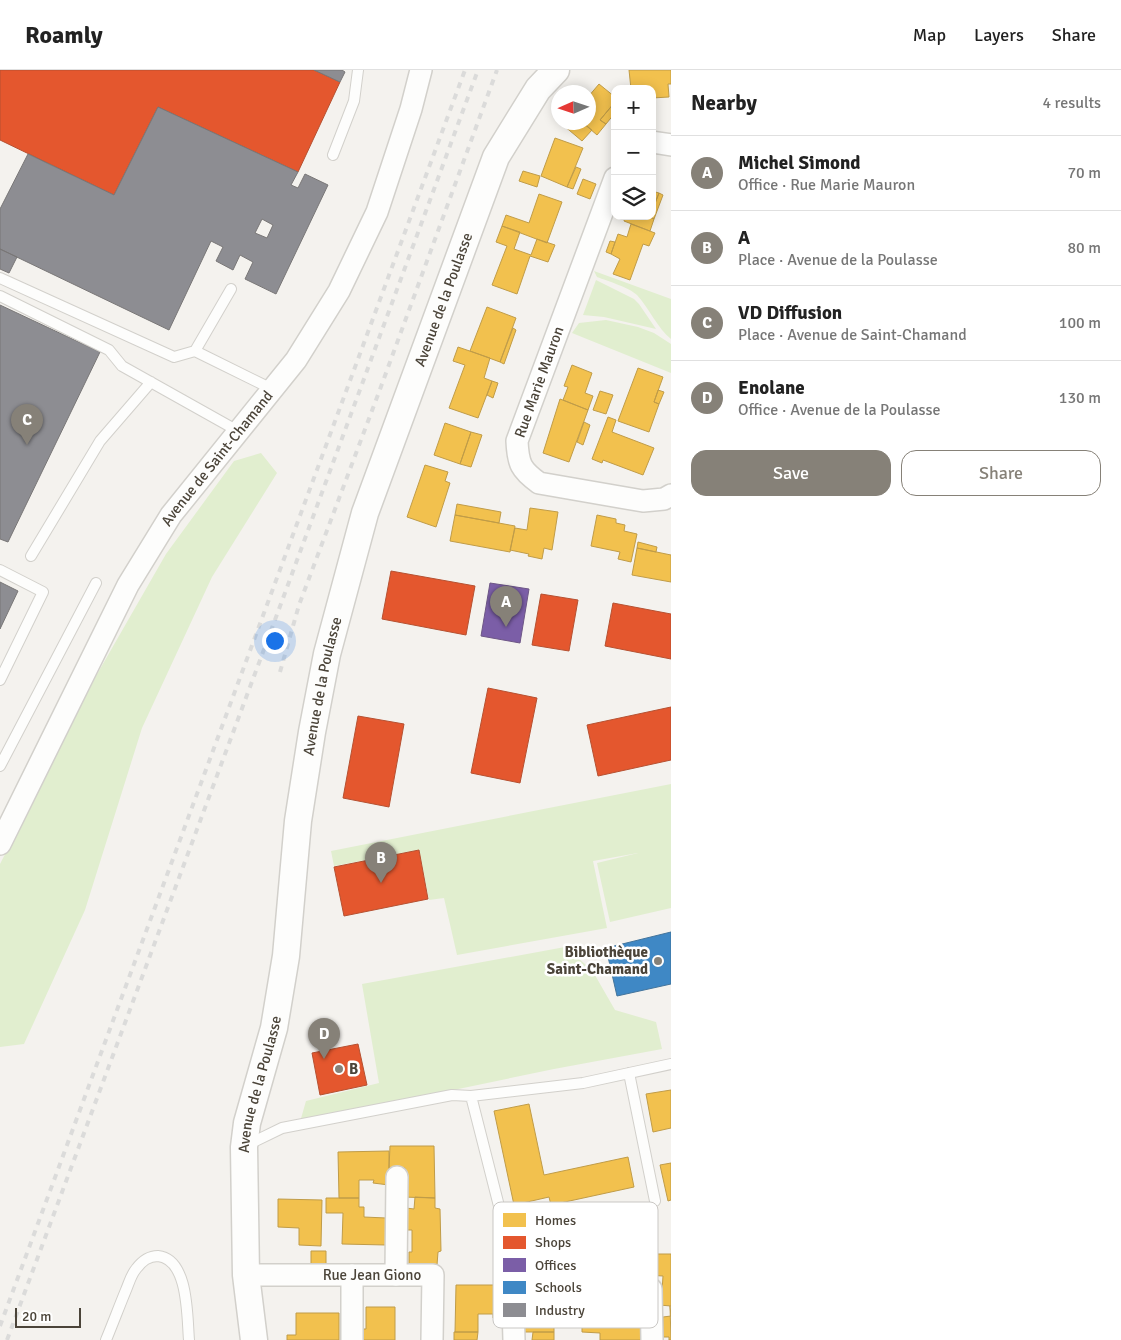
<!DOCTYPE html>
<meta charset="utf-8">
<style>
:root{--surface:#fff;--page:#f2f2f2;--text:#222;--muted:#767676;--line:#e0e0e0;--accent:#868178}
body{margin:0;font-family:Signika,sans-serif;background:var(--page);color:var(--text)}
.controls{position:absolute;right:15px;top:15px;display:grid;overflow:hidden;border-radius:10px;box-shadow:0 2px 12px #0003}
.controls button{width:45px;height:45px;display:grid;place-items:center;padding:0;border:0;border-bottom:1px solid var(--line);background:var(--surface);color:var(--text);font:25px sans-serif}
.compass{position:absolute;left:551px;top:15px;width:45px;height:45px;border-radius:50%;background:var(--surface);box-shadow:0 2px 12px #0003;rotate:267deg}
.scale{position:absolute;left:15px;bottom:12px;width:66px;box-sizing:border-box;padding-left:5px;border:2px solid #4b4439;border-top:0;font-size:14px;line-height:18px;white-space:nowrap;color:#4b4439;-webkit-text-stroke:4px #fff;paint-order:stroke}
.you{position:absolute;left:274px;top:570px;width:18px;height:18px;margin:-12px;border:4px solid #fff;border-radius:50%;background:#1a73e8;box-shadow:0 0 0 8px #1a73e833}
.badge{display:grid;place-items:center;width:32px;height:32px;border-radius:50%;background:var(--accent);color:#fff;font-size:16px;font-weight:700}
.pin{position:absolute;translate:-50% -41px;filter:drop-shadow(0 1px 2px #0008)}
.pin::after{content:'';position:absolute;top:26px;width:18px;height:15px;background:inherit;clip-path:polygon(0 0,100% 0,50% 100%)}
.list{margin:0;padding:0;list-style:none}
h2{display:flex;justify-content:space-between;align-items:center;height:65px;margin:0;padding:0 20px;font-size:21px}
h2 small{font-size:16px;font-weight:400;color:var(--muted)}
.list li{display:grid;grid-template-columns:32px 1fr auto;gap:15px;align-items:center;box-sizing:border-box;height:75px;padding:0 20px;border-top:1px solid var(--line)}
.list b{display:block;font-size:19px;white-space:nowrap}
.list p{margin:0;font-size:16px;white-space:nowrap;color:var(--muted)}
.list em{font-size:16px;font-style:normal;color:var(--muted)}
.actions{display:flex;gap:10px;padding:15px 20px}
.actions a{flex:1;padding:11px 0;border:1px solid var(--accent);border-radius:15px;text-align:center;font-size:18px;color:var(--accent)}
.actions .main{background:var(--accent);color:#fff}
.icon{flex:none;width:28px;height:28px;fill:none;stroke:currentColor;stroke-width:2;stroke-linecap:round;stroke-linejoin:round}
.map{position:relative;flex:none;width:671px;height:1270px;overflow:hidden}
header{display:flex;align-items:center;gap:30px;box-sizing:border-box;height:70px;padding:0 25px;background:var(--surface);border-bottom:1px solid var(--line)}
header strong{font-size:24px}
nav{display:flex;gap:28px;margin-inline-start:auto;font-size:18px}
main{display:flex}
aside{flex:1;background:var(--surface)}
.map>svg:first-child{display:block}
.green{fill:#e1eecf}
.homes{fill:#f2c14e;stroke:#c09c48}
.shops{fill:#e4572e;stroke:#b65131}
.offices{fill:#7b5ea7;stroke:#6d5686}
.schools{fill:#3f88c5;stroke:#43749b}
.industry{fill:#8d8d92;stroke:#797777;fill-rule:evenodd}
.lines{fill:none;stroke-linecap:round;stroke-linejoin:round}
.service-casing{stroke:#d2d0cb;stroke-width:12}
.minor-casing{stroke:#d2d0cb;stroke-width:24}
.tertiary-casing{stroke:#d2d0cb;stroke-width:29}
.service{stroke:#fdfdfc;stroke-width:10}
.minor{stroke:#fdfdfc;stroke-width:21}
.tertiary{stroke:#fdfdfc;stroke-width:26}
.rail{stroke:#dbdbda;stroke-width:4;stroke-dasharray:6 6;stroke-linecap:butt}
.poi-dot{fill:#868178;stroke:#fff;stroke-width:2}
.labels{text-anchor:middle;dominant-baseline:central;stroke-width:5;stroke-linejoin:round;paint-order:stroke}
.street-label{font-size:15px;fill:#4b4439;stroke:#fff}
.poi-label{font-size:15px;font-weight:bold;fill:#4b4439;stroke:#fff;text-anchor:end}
.key{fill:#fff;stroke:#c9c7c4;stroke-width:1}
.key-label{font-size:14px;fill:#4b4439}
</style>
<header>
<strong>Roamly</strong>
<nav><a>Map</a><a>Layers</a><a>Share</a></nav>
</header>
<main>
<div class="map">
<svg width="671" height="1270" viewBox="0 0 671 1270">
<rect width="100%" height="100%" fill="#f4f2ee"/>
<!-- green -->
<path class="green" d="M594,201l77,28v40c-13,-10 -22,-31 -34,-44 -7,-7 -29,-14 -40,-18z
M596,210l38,19 5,5 17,25 -52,-12 -21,-2z
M606,250l32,7 16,6 17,11v29l-99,-40 7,-10z
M261,383l16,20 -65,104 -70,151 -57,182 -61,134 -24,3v-183l96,-188 70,-122 68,-93z
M671,714v124l-61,14 -13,-59 41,-10 -45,8 14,67 -150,27 -13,-57 -15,2 -10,-50 -85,16 -3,-15z
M565,877l27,23 23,40 41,12 6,27 -108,20 -254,53 6,-21 73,-18 -17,-99z"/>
<!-- homes -->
<path class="homes" d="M629,0h42v14h-3l1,13 -17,1v-9h-21z
M599,14l16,13v5l-15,18 6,4 -9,11 -15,-13h6v-25z
M615,32v11l-9,11 -6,-4z
M566,52h16l10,8 -10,11 -19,-16z
M555,68l28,10 -16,39 -26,-11z
M576,97l5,2 -8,20 -6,-2z
M523,101l17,5 -3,11 -18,-6z
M583,109l13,5 -6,15 -13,-5z
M652,121l7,2 -7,18z
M659,123l4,2 -9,24 -4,-2 2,-1v-5z
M539,124l23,8 -15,41 -45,-17 4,-11 23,8z
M625,146h25l4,3 -4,12 -26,-10z
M631,154l24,9 -6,13 -6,-2 -13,36 -17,-6 7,-15 -9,-5 7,-20 9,3z
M502,156l18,6 -6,17 17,6 6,-16 18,6 -7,17 -18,-6 -13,38 -25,-9 15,-39 -11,-4z
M610,171l5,1 -4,12 -5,-2z
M487,237l29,11 -16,44 -30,-11z
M513,258l3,2 -12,34 -4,-2z
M458,277l32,11 -6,20 8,3 -14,37 -29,-10 16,-43 -12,-4z
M572,295l20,8 -7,20 8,3 -5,14 -25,-10 5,-13 -4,-1z
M638,298l25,9 -9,25 5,2 -10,28 -31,-11z
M492,311l6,2 -5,15 -6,-3z
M658,320l6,2 -5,12 -5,-2z
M600,321l13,4 -7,19 -13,-4z
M560,329l28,11 -19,52 -26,-9z
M608,347l8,3 -4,12 42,16 -11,27 -40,-15 -1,3 -10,-4z
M584,352l6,3 -7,20 -6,-3z
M445,353l26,9 -11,32 -26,-9z
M471,362l11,3 -11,32 -11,-3z
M425,395l23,7 -3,9 5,2 -14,44 -29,-10z
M457,434l44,8 -2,11 -44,-8z
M530,438l28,4 -6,38 -8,-2 -2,11 -14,-3 1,-2 -19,-4 5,-22 12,2z
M455,445l60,11 -5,26 -60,-11z
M597,445l19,4v4l9,2 -1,6 13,3 -6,28 -13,-3 2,-7 -29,-6z
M638,472l19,5 -1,5 -19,-4z
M637,478l34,7v27l-39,-7z
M671,1020v38l-18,4 -7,-38z
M529,1034l15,71 84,-18 6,30 -83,18 -2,-8 -35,8 -20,-94z
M390,1076h44l1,52 -33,-1 3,-13v-16h-16z
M389,1081v34l-16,-2 1,-3h-15v18h-20l-1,-46z
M671,1093v37l-3,1 -8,-36z
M415,1127l20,1v10l5,1 1,42 -3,1 -1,13h-28v-13h3v-22h-8l2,-22 8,1z
M326,1128h33v9h5v10l22,1v27l-44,-1 1,-31h-17z
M278,1129l44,1 -1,46 -22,-1v-17l-21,-1z
M647,1171h9v13h15v52l-12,-1v-14h3l1,-15 -17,-1z
M311,1181h15v13h-15z
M508,1210l46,1v51h-35l1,-14h5l1,-16 -18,-2z
M456,1215h52v35l-15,-2v-4h-15v18h-23z
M670,1236l1,34h-2v-3h-6v-20l8,-1z
M366,1237h29v33h-36v-11h7z
M582,1237h33l1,8 4,1 -1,7 23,3v14h-42v-7l-18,-1z
M296,1243h43v27h-52v-5h9z
M454,1262h24l-1,8h-23z
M533,1262h21v8h-22z"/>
<!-- shops -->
<path class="shops" d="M0,0h314l26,12 -42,90 -140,-65 -44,88 -114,-55z
M391,501l84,15 -9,49 -84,-16z
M541,524l37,6 -9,51 -37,-6z
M613,533l58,11v45l-66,-13z
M488,618l49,10 -17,85 -49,-10z
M671,637v53l-73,16 -11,-51z
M358,646l46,8 -15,83 -46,-9z
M419,780l9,49 -84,17 -10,-49z
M358,974l9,41 -47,10 -8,-42z"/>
<!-- offices -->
<path class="offices" d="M490,513l39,6 -9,54 -39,-7z"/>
<!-- schools -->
<path class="schools" d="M671,862v52l-54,12 -11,-48z"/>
<!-- industry -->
<path class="industry" d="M314,0h28l3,2 -5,10z
M158,37l140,65 -7,13 7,3 7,-14 23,11 -52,109 -31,-15 8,-17 -13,-7 -7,15 -17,-9 7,-14 -12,-6 -42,89 -169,-81v-40l28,-55 86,41zM262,149l11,6 -6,13 -12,-5z
M0,179l17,8 -8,16 -9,-4z
M0,235l100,47 -92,190 -8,-3z
M0,512l18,9 -18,38z"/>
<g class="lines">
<!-- service casing -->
<g class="service-casing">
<path id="service" d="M333,85l21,-54 4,-31
M0,208l174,79 21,-6
M231,219l-36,62 77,38
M0,226l109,54 13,16 116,65
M31,486l69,-115 51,-59
M0,500l43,22 -43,88
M0,696l96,-183
M629,1003l26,128
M471,1026l112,-13 88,-19
M247,1075l35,-17 170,-33 19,1 30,118
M106,1270c7,-17 13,-33 20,-50 3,-7 5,-15 10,-21 6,-8 12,-13 22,-13 31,3 29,62 31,84"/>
</g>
<!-- minor casing -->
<g class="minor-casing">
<g id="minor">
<path d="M652,72l19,3"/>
<path d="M615,108l-98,263c1,23 4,29 22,42l104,18 21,-2 7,-4"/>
<path id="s1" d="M0,774l128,-259 43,-70 125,-155 43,-69 38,-79 34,-103 10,-39"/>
<path id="s2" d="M246,1205h187l-1,65"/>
<path d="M396,1205l1,-98"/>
<path d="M651,1219l1,51"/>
<path d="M513,1238l1,32"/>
<path d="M352,1270v-65"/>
</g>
</g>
<!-- tertiary casing -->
<g class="tertiary-casing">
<g id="tertiary">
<path id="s3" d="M254,1270l-8,-65 -2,-128 3,-24 27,-95 12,-72 12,-135 14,-89 15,-78 38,-141 131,-356 42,-68 18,-19"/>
</g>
</g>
<!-- service -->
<use href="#service" class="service"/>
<!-- minor -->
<use href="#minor" class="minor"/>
<!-- tertiary -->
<use href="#tertiary" class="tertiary"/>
<!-- rail -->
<path class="rail" d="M280,602l19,-67 80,-213 118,-322
M0,1256l465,-1256
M7,1270l272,-731 199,-539"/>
</g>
<!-- markers -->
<g class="poi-dot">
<circle cx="658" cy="891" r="5"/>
<circle cx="339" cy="999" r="5"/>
</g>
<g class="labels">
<!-- street labels -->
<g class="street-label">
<text stroke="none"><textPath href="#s3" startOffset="1068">Avenue de la Poulasse</textPath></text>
<text transform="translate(539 312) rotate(-70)">Rue Marie Mauron</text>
<text stroke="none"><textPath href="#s1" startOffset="444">Avenue de Saint-Chamand</textPath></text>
<text stroke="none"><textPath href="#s3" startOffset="662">Avenue de la Poulasse</textPath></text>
<text stroke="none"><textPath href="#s3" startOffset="258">Avenue de la Poulasse</textPath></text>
<text stroke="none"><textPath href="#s2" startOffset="126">Rue Jean Giono</textPath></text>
</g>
<!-- poi labels -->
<g class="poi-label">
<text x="648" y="882">Bibliothèque<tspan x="648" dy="17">Saint-Chamand</tspan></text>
<text x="349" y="999" text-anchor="start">B</text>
</g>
</g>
<!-- legend -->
<rect x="493" y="1132" width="165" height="126" rx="8" class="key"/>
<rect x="503" y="1143" width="23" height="14" fill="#f2c14e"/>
<rect x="503" y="1166" width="23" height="13" fill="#e4572e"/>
<rect x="503" y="1188" width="23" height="14" fill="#7b5ea7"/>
<rect x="503" y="1211" width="23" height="13" fill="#3f88c5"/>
<rect x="503" y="1233" width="23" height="14" fill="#8d8d92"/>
<g class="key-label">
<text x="535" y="1155">Homes</text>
<text x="535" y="1177">Shops</text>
<text x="535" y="1200">Offices</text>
<text x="535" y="1222">Schools</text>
<text x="535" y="1245">Industry</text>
</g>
</svg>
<div class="controls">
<button>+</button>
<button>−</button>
<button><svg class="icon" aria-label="layers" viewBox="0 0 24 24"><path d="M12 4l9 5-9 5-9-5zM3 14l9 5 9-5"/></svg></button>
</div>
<svg class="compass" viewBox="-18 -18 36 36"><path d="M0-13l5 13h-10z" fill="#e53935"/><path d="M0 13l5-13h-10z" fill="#767676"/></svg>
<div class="scale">20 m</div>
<div class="you"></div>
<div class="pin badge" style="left:506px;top:557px">A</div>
<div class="pin badge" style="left:381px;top:813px">B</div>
<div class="pin badge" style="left:27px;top:375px">C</div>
<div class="pin badge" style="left:324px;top:989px">D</div>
</div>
<aside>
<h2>Nearby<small>4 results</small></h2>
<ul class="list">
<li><span class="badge">A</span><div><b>Michel Simond</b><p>Office · Rue Marie Mauron</p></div><em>70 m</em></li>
<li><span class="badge">B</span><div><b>A</b><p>Place · Avenue de la Poulasse</p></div><em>80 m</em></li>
<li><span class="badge">C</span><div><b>VD Diffusion</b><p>Place · Avenue de Saint-Chamand</p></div><em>100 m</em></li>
<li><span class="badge">D</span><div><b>Enolane</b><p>Office · Avenue de la Poulasse</p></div><em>130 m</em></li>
</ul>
<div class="actions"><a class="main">Save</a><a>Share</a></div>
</aside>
</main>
